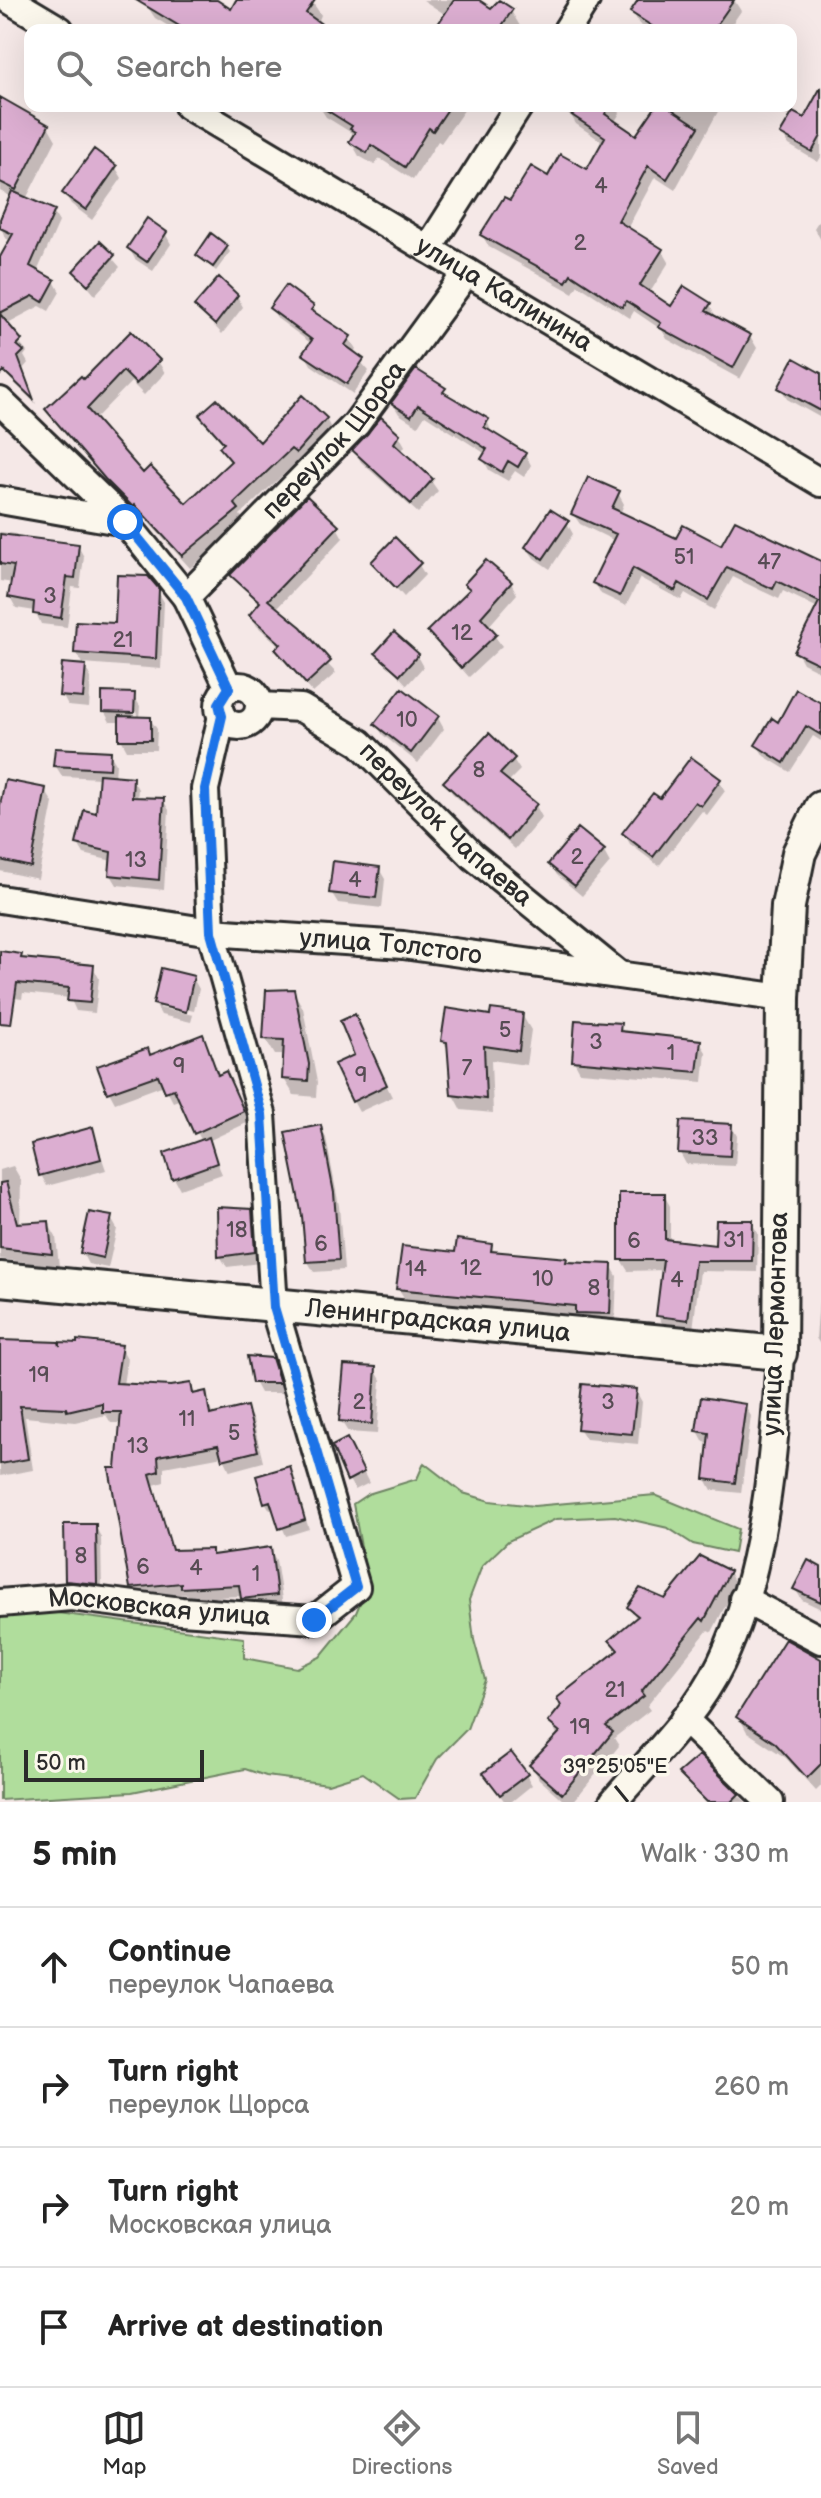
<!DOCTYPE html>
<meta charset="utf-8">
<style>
:root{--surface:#fff;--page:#f2f2f2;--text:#222;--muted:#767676;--line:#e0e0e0;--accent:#2b2b2b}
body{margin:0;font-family:"Balsamiq Sans",sans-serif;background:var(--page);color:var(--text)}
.scale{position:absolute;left:24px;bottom:20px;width:180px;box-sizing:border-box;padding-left:8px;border:4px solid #2b2b2b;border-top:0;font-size:22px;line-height:28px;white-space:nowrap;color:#2b2b2b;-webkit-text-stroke:6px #fbf7ec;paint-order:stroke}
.stop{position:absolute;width:24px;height:24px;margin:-18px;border:6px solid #1a73e8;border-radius:50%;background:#fff}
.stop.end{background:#1a73e8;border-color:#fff;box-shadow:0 2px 8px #0008}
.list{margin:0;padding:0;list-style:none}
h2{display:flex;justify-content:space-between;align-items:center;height:104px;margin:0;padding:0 32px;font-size:34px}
h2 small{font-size:26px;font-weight:400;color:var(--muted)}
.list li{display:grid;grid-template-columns:52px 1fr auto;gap:24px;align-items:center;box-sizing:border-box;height:120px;padding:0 32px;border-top:2px solid var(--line)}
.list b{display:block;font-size:30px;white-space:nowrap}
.list p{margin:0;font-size:26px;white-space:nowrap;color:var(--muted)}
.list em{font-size:26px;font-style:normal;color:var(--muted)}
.icon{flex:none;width:44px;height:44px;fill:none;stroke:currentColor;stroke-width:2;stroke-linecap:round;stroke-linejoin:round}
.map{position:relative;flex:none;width:821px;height:1802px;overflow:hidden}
.search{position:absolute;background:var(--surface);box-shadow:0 8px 32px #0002;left:24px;right:24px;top:24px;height:88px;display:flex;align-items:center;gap:20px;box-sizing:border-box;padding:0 28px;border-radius:16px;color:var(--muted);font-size:30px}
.sheet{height:584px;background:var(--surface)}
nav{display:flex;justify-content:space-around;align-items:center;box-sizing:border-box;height:112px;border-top:2px solid var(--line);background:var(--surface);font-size:22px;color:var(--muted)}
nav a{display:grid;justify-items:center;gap:4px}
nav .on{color:var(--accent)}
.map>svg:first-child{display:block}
.green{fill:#b0dd9c;stroke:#6e8464;stroke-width:2}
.shadow{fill:#0003}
.building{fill:#dcaed1;stroke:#2b2b2b;stroke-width:2}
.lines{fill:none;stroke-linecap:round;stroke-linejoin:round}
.minor-casing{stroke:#2b2b2b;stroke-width:32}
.tertiary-casing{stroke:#2b2b2b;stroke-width:38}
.minor{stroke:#fbf7ec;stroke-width:26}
.tertiary{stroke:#fbf7ec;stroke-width:32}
.route{stroke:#1a73e8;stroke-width:10}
.ticks{fill:none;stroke:#2b2b2b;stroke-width:3}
.labels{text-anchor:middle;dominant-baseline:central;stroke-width:7;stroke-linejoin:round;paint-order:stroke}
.number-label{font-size:22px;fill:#574c54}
.street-label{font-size:26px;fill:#2b2b2b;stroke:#fbf7ec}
.ticks-label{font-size:20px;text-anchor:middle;fill:#2b2b2b;stroke:#fbf7ec;stroke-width:7;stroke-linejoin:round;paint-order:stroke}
</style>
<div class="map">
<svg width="821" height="1802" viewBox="0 0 821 1802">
<rect width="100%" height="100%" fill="#f5e8e7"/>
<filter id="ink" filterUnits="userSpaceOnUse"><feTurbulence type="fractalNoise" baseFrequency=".0125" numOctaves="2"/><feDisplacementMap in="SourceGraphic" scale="16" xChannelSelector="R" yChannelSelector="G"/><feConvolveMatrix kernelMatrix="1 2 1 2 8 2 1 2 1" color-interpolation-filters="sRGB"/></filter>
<g filter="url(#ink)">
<!-- green -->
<path class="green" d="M424,1463l39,30 27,8 44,5 121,-11 83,34 -4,24 -41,-9 -25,-16 -53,-12 -59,3 -48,22 -26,25 -13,34 5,40 11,40 -18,49 -30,30 -22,39 -15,1 -37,-26 -35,11 -62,-8 -21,-7 -113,23 -132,8v-184l50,-4 194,26v20l53,10 23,-11 36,-44 12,-29 -15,-80 15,-10 49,-15z"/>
<!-- shadow -->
<path class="shadow" d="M143,0h70l19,12 7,-12h72l10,15 -6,15h-140l-20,-12z
M423,0h52l16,11h20l9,15 -3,4h-81l10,-15z
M640,0h94l7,11 -13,19h-80l-9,-6 -6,-12z
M0,98l48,28 8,14 -30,59 27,13 6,10 -22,50 17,9 6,11 -11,19 -9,-5 -36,19 23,27 -3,4 4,7 -5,6 13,35 -36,-35v-108l12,-20 -7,-3 -5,-14 12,-27 -12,-6z
M319,106h148l-26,37 -3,-2 -25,39 -34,-22 -4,7 -16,-9 -8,-14 4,-7 -29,-18z
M574,106h42l4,7 -6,10 23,15 21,-32h63l-46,84 -20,-13 -28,52 35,21 7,12 -20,32 23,15 38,-5 6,14 34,18 7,12 -17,31 -73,-40 -5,-9 -28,-19 -4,7 -52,-33 -5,8 -84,-46 -7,-12 29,-32 37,-25 40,-6 16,-29 -28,-19 -7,-12z
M821,107v50l-3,5 -29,-17 -7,-11z
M94,152l22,16 6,10 -30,42 -21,-16 -7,-11z
M821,217v23l-7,-12z
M165,233l6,11 -18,27 -18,-12 -6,-11z
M100,244l20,23 -25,28 -20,-24z
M227,247l3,5 -14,19 -18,-16z
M237,296l6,11 -21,27 -26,-28z
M313,307l6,10 30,21 7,11 -3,4 16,18 -16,23 -42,-29 -6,-11 7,-10 -34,-25 -7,-11z
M158,361l7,12 -21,22 -13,-13 -37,38 49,56 43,30 46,-42 -11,-16 3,-3 -22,-29 58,28 42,-46 24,21 7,13 -29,32 -5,-4 -59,55 5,7 -55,46 -47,-52 -2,2 -27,-27 -66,-82 36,-27z
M821,375v43l-34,-19 -6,-11z
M444,390l5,8 38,22 5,14 33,20 6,11 -7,12 -9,-6 -7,10 -19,-11 -6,-11 3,-5 -61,-39 -7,11 -19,-12 -6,-10z
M399,435l6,11 -4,6 30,29 7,10 -20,22 -57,-51 -6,-11z
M618,493l6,11 -4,10 57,27 144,22v109l-18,-9 -6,-11 21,-44 -35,-17 -4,8 -46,-22 -19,33 -29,-17 -4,7 -41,-22 -14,28 -25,-12 -6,-11 20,-42 -35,-17 -7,-10z
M567,523l6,11 -23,35 -16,-11 -7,-10z
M337,527l6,11 -67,71 60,64 -23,20 -29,-33 -7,-11 4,-2 -24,-21 -6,-11 9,-10 -27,-30z
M0,532l16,2 3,5 59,7 6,11 -4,31 -8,-1 -5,40 -26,-3 -6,-13 -19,-3 -6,-11 3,-14 -13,-2z
M373,562l46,3 6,10 -21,22z
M511,583l6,11 -29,33 14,19 -33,31 -40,-45 42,-40 -4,-8z
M157,590l7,12 -3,67 -78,-6 8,15 -2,30 -21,-2 -6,-11 22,-28 -8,-14 41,-27z
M378,653l39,3 6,11 -16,18z
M403,691l35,27 6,11 -26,34 -35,-28 -7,-11z
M133,695l7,11 -1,12 -8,-15 -4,2 8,13 15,1 7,10 -1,21h-29l-6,-11v-17h-11l-6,-11z
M821,706v35l-8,-5 -23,36 -26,-16 -7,-11 21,-20z
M109,753l7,11 -1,14 17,1 6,10 -1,10 26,1 6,10 -5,80 -47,-5 -6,-10 1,-14 -28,-7 -6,-10 19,-29 3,-37 -38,-2 -7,-11z
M513,759l7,11 -12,12 28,24 6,11 -27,32 -63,-56 -6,-11z
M719,780l6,11 -18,24 -5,-4 -43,55 -29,-22 -6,-11 36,-32z
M45,790l8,13 -15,76 -38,-8v-63z
M578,831l26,21 6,11 -28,33 -25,-21 -7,-11z
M379,869l6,10 -3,29 -44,-5 -7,-11z
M0,953l21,3 2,4 70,7 6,11 -4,35 -19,-2 -6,-13 -47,-5 -1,6 -22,-3z
M193,978l6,11 -5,22 -34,-7v4l33,7 -2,7 -30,-7 -6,-11z
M293,991l10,17 14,74 -1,15 -22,-2 -10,-16 2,-24h-11l-10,-17z
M522,1015l9,15 -5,35 -35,-5 2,53 -32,-3 -8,-15 -3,-42 -7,-12 49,-23z
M619,1025l6,9 74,7 7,11 -3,30 -123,-10 -6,-11z
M360,1028l32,69 -33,15 -6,-11z
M208,1048l11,29 13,7 17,38 -41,19 14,33 -42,15 -6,-11 28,-36 -21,-43 -8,3 -9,-17 -49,18 -6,-11 42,-35z
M731,1125l6,11 -2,30 -49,-2 -6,-11z
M320,1127l6,11 13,68 5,64 -30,2 -6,-10z
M92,1129l14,41 -59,16 -6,-11z
M13,1166l8,14 -1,45 28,-2 8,14 3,30 -31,-1 -2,-4 -26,-3v-89z
M664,1195l6,11v36l47,6 34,-26 7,11 -1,39 -57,-1 -7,59 -29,-4 -6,-10 6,-46 -36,1 -7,-11z
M251,1211l6,11 3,41 -33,4 -7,-11z
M111,1218l6,11 -9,39 -20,-4 -6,-11z
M491,1246l4,7 116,12 6,11 -2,49 -32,-2 -4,-7 -174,-17 -7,-11 59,-33z
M819,1300h2v46l-5,-8z
M0,1343l61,6 59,-2 7,12 -4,26 48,3 19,-3 6,10 8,-2 9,23 33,-8 7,12 10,42 -33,9 -7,-15 -59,11v15l-10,3 20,67 37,-1 3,6 55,-8 7,11 7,46 -34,4 -7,-14 -53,2 -2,-4 -48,5 -7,-11 -14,-118 4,-47h-11l-5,-8 -31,7 -50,-5 8,53 -33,6z
M271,1360l7,11 6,22h-24l-6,-11z
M375,1369l6,11 -4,54 -29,-2 -7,-11z
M636,1391l6,11 -4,42 -52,-5 -7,-11z
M744,1405l7,11 -10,77 -29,-3 -6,-11 4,-36 -6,-1 -6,-11z
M353,1452l16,31 -14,7 -6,-10z
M289,1468l20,61 -23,7 -11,-27 -5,1 -5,-8z
M95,1526l6,11 1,57 -29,-2 -6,-11z
M821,1569v40l-19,-9 -7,-11z
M729,1572l7,13 -24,47 -4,-2 -61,76 3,4 -36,28 5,8 -46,56h-8l-26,-23 -7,-13 26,-30 -8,-14 68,-70 -6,-11 25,-21 -7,-13 35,-5z
M821,1663v123l-5,5 -30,-33 -39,-26 -8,-15z
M696,1759l50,43h-39l-27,-28z
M526,1775l6,10 -21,17h-6l-13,-18z"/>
<!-- building -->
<path class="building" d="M136,0h81l14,9 5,-9h79l-9,13 24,17h-144z
M454,0h25l12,8 8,-8 14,9 -14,21h-65z
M638,0h96l-21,30h-55l-28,-18z
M821,87v49l-9,16 -32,-18 13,-22 11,6z
M0,97l49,28 -33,65 -16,-8z
M320,106h130l-17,25 -4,-3 -24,39 -34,-22 -4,8 -18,-11 6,-10 -5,-3 2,-3z
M558,106h52l-5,8 31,21 20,-29h11l32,21 -32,52 -19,-13 -30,55 45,28 -23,36 31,21 13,-20 27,17 -5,8 45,24 -18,33 -75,-41 3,-4 -35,-22 -4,6 -51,-33 -5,8 -86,-47 24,-38 6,3 21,-34 17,10 12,-22 27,15 18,-32z
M94,149l23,17 -31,44 -24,-17z
M12,191l43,19 -25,56 25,14 -12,22 -10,-6 -33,17v-56l13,-23 -13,-6v-9z
M147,218l20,14 -20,30 -20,-14z
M211,233l17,13 -15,21 -17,-12z
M100,241l15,14 -27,30 -15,-14z
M219,277l19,18 -23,30 -21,-19z
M286,285l28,21 -3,4 40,26 -6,9 19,14 -17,25 -45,-30 10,-14 -43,-32z
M0,314l22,26 -5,5 7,6 -6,6 16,43 -30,-29 -4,4z
M131,331l29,29 -24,24 -13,-13 -36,38 56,64 7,-7 36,37 45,-42 -12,-14 5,-4 -25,-28 18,-16 43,43 42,-47 25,23 -31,35 -5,-4 -57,54 5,6 -57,47 -47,-51 -2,2 -28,-28 -60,-70 36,-33 3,3z
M794,358l27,15v38l-43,-23z
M416,369l30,19 -3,4 46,27 -5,8 42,26 -8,14 -10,-6 -6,11 -21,-13 6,-10 -69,-44 -7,11 -20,-13z
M381,417l19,17 -6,9 39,36 -22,25 -59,-54z
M588,477l32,14 -8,17 64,30 7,-13 38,20 14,-25 86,41v104l-27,-13 25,-50 -42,-21 -4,8 -46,-22 -19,33 -29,-17 -4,8 -42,-23 -13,28 -28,-13 24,-49 -45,-20z
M307,496l32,30 -71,74 33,27 30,34 -25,23 -31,-35 6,-5 -32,-29 11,-13 -30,-27z
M550,509l19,12 -26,38 -18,-12z
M0,534l79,10 -4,34 -8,-1 -6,41 -28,-4 1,-12 -26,-5 6,-31 -14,-2z
M395,537l26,26 -25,25 -25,-26z
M486,560l26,22 -31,35 16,17 -36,34 -34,-37 43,-42 -6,-5z
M117,575l31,1 11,13 -3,70 -82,-6 2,-32 39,2z
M394,632l25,22 -19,21 -25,-22z
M62,663l24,2 -3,33 -24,-2z
M402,688l37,28 -28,37 -37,-29z
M796,689l25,14v32l-15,-9 -22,37 -29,-18 17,-27 6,4z
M102,692l33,1 -1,20 -32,-1z
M119,716l32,1v23h-32z
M489,733l26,25 -15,16 37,30 -29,36 -65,-58z
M55,748l56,3 -1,18 -57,-3z
M691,757l30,22 -20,27 -6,-4 -42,55 -31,-24 31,-40 7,5z
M99,774l34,3 -1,20 32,1 -5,82 -50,-5 2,-23 -35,-8 8,-34 12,3z
M5,780l41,8 -15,79 -31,-7v-55z
M578,828l27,22 -30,36 -27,-22z
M333,861l47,6 -4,31 -47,-5z
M0,951l22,3 -1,4 73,7 -4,38 -23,-2 2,-13 -52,-5 -6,41 -11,-1z
M161,968l33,8 -8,36 -33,-8z
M294,989l15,75 -1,17 -26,-2 2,-39 -21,-1 3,-49z
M446,1008l44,7 1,-6 32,4 -4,38 -35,-5 2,53 -35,-4 -4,-53 -6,-1z
M355,1014l32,71 -35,17 -18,-38 20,-9 -14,-34z
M575,1020l46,3 -1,8 81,9 -4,32 -125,-11z
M203,1034l15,41 8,-4 18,40 -50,23 -20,-45 -9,3 -7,-17 -51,18 -10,-27 51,-18 2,7z
M680,1121l52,3 -2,32 -52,-3z
M321,1125l13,68 5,67 -33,2 -4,-46 -17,-84z
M93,1127l8,32 -62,17 -8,-32z
M209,1137l8,26 -45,16 -8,-26z
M6,1182l11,41 32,-2 3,33 -52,-6v-65z
M619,1193h46v46l50,6 1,-25h37l-1,41h-57l-7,59 -32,-4 7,-56h-44z
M217,1207l35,2 3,43 -37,5z
M89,1212l23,4 -9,42 -23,-5z
M457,1239l35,5 -1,7 76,7 -1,4 46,2 -2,50 -35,-1v-7l-179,-17 6,-43 53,6z
M0,1340l59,2 1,4v-4l17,1v-3l45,5 -6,38 55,3 20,-3 2,11 13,-3 4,24 37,-9 11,45 -36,9 -4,-15 -60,11 1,15 -9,3 22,76 40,-1v6l59,-8 6,48 -36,4 -2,-14 -58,3v-5l-51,5 -21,-120h7l5,-56h-19v-9l-35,8 -1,-3 -46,-2 8,53 -28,5z
M247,1356l25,2 8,25h-28z
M344,1365l32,2 -4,57 -33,-3z
M582,1384l55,5 -5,45 -55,-5z
M701,1397l45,7 -11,79 -31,-4 5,-46 -13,-2z
M347,1438l17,34 -17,9 -15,-35z
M290,1466l15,54 -26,9 -9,-28 -6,2 -8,-27z
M64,1524h32l1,60 -32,-3z
M700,1556l30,15 -26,50 -3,-3 -60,74 3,4 -38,30 7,6 -51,62 -33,-29 31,-33 -12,-10 13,-16 -4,-8 61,-48 -9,-10 29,-24 -11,-9 13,-19 25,11z
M808,1560l13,7v35l-28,-13z
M785,1639l36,20v105l-14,14 -32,-35 -39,-26z
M511,1752l17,22 -28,21 -17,-22z
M699,1755l40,39 -8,8h-24l-29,-29z"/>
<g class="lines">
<!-- minor casing -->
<g class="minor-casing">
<g id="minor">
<path d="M10,0l50,30"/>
<path d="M567,30l19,-30"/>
<path id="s1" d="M188,106l633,377"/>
<path d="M428,249l91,-143"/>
<path d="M0,401l125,121 61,75 43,91"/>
<path d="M0,500l125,22"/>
<path id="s2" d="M186,597l170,-173 111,-152"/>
<circle cx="239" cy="706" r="20"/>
<path id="s3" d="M260,706l41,2 59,35 113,113 145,118"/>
<path id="s4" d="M0,899l211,33 192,13 380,53"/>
<path d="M743,1599l78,41"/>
<path id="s5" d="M0,1603l71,-6 110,14 133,9 42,-33 -82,-280 -12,-193 -51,-182 -6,-143 17,-73"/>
<path d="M684,1719l86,83"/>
<path d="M613,1802c37,-43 83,-87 108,-139 43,-90 54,-211 59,-310"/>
</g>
</g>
<!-- tertiary casing -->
<g class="tertiary-casing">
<g id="tertiary">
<path id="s6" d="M0,1279l780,74 3,-355 5,-92 11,-53 22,-45"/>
</g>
</g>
<!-- minor -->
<use href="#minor" class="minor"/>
<!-- tertiary -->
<use href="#tertiary" class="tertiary"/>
</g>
</g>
<g class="lines" filter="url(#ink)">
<!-- route -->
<path class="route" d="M125,522l61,75 43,91 -10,16 3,12 -17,73 6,143 51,182 12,193 82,280 -42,33"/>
</g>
<!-- ticks -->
<path class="ticks" d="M615,1786l13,16"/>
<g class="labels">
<!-- number labels -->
<g class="number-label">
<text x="601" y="186">4</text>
<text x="580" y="243">2</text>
<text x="684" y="557">51</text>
<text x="769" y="562">47</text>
<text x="50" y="596">3</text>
<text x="462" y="633">12</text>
<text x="123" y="640">21</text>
<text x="407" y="720">10</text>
<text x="479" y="770">8</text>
<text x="577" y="857">2</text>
<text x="136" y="860">13</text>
<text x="355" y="880">4</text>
<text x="505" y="1030">5</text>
<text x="596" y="1042">3</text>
<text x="671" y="1053">1</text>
<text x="179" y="1066">9</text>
<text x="467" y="1068">7</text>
<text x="361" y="1075">9</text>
<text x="705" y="1138">33</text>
<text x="237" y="1230">18</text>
<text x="734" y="1240">31</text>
<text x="634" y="1241">6</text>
<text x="321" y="1244">6</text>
<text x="471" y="1268">12</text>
<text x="416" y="1269">14</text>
<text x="543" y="1279">10</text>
<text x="677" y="1280">4</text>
<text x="594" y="1288">8</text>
<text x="39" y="1375">19</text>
<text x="359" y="1402">2</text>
<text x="608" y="1402">3</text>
<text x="187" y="1419">11</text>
<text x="234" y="1433">5</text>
<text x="138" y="1446">13</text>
<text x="81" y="1556">8</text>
<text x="143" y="1567">6</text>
<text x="196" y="1568">4</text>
<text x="256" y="1574">1</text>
<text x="615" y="1690">21</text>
<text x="580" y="1727">19</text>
</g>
<!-- street labels -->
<g class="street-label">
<text stroke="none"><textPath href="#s1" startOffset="368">улица Калинина</textPath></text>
<text stroke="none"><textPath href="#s2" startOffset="216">переулок Щорса</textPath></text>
<text stroke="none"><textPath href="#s3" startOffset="228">переулок Чапаева</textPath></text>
<text stroke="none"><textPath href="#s4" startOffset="394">улица Толстого</textPath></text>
<text stroke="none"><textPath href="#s6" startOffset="440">Ленинградская улица</textPath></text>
<text transform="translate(776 1324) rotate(-88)">улица Лермонтова</text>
<text stroke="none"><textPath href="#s5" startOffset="160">Московская улица</textPath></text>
</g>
</g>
<g class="ticks-label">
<text x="615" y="1773">39°25'05"E</text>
</g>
</svg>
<div class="scale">50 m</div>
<div class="stop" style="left:125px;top:522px"></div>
<div class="stop end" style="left:314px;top:1620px"></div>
<div class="search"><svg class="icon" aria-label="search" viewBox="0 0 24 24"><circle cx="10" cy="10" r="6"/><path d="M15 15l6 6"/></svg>Search here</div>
</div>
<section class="sheet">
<h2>5 min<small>Walk · 330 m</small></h2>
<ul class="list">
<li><svg class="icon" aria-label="ahead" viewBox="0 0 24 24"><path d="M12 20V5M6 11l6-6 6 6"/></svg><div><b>Continue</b><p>переулок Чапаева</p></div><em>50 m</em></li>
<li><svg class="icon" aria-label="right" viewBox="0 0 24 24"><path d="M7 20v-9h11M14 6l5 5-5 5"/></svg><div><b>Turn right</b><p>переулок Щорса</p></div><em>260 m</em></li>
<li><svg class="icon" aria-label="right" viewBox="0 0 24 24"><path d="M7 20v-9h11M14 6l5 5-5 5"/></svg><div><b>Turn right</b><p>Московская улица</p></div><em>20 m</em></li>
<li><svg class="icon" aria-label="arrive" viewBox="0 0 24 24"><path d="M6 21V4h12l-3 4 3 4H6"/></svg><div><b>Arrive at destination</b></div></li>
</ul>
</section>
<nav>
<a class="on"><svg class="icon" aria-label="map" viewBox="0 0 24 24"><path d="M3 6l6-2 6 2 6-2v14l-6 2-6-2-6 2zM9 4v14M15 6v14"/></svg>Map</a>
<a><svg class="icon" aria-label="directions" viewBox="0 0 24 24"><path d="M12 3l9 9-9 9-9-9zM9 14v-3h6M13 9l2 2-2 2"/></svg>Directions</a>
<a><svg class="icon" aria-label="saved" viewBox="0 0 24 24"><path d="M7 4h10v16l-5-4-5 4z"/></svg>Saved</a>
</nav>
